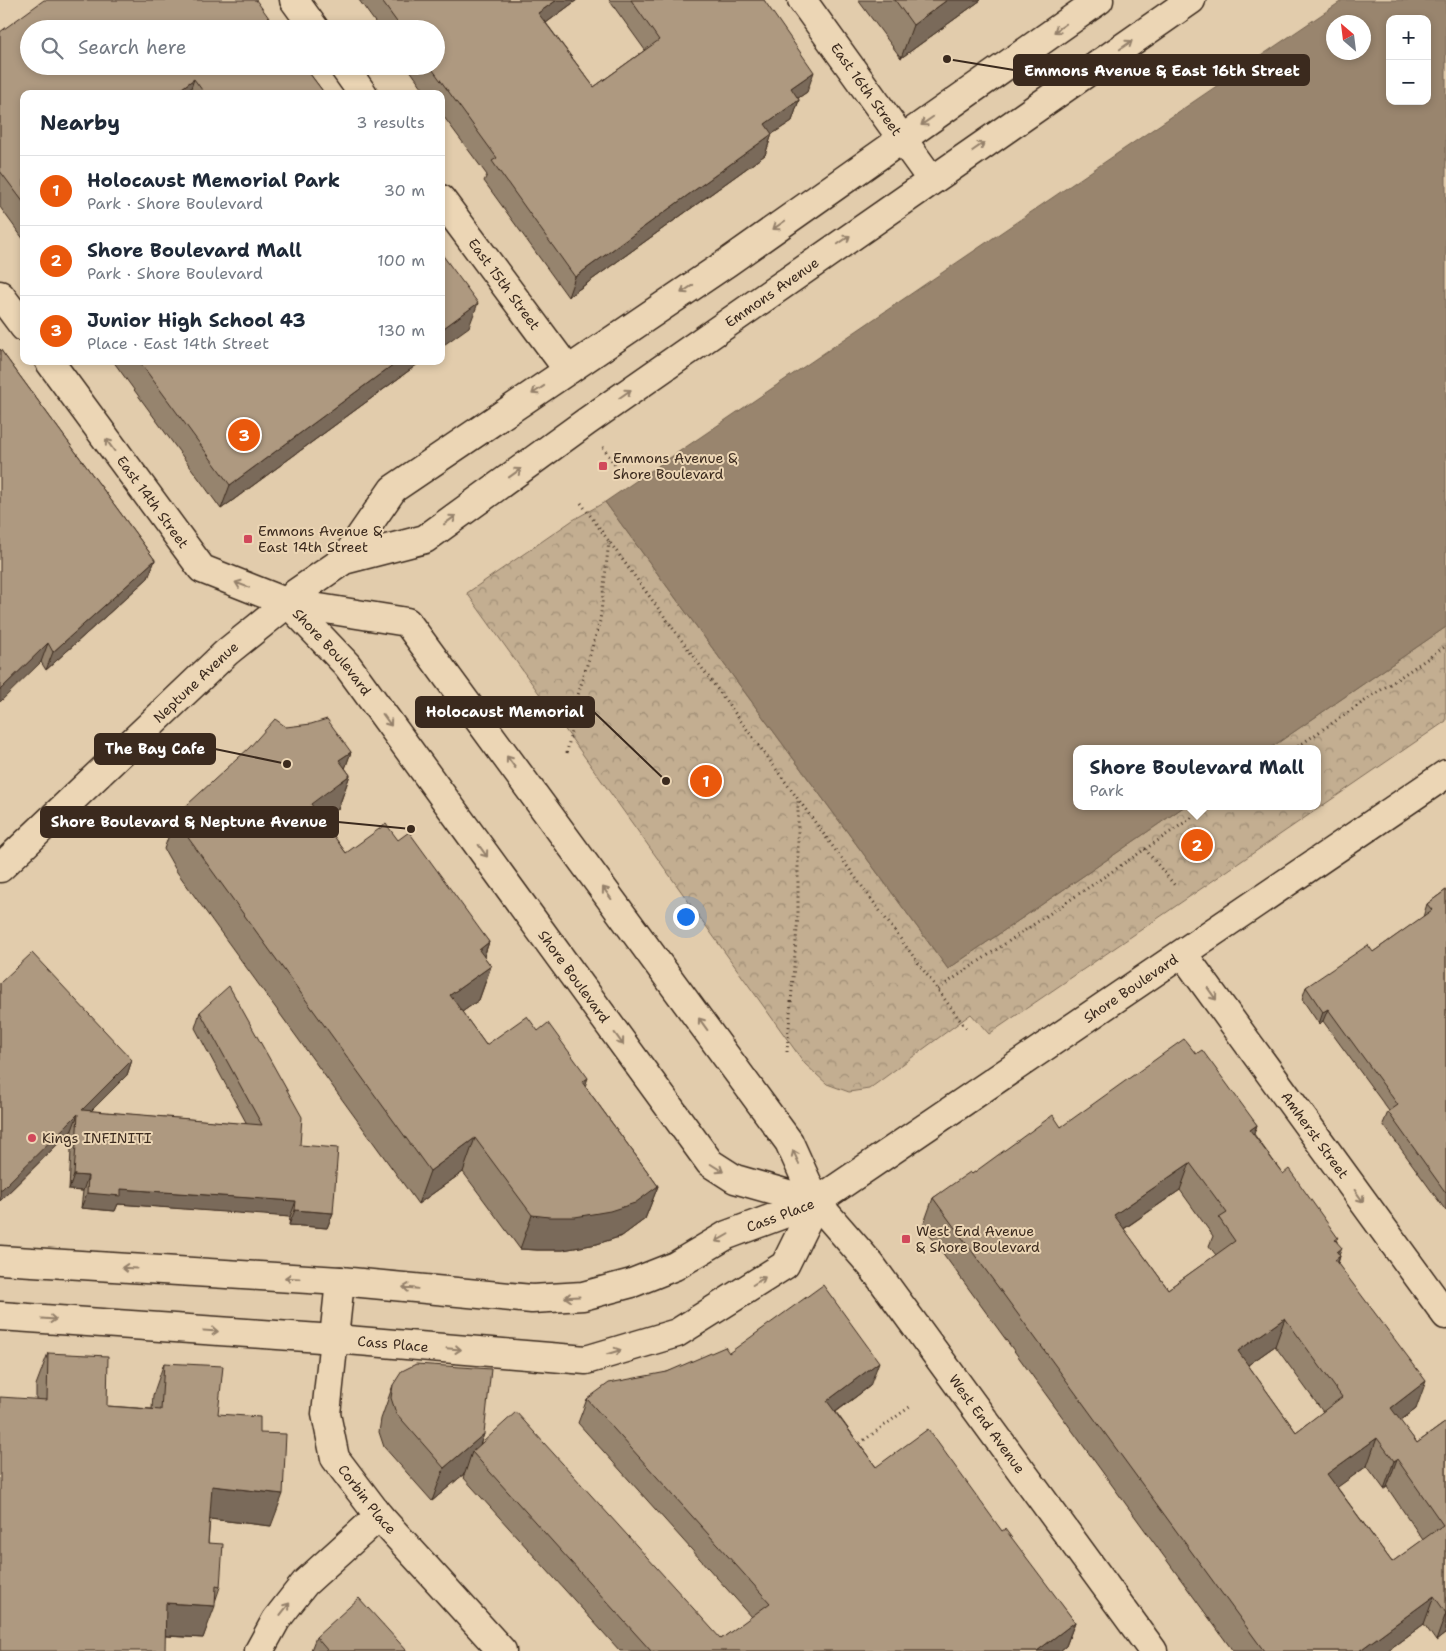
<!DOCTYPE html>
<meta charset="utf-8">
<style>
:root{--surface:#fff;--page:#f6f6f7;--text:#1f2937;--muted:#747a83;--line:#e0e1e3;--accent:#ea580c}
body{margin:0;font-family:"Shantell Sans",sans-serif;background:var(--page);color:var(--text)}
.controls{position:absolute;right:15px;top:15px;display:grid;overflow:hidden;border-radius:10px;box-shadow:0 2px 8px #0003}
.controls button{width:45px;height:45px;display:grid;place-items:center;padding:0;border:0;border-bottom:1px solid var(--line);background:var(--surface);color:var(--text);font:25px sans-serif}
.compass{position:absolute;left:1326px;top:15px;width:45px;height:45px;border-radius:50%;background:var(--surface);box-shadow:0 2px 8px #0003;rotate:332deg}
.you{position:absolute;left:685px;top:916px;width:18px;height:18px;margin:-12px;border:4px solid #fff;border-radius:50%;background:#1a73e8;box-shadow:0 0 0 8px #1a73e833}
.badge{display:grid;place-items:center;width:32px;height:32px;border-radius:50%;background:var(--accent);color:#fff;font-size:16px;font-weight:700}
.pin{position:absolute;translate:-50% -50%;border:2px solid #fff;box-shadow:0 1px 5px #0006}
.popup{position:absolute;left:1073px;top:745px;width:248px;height:65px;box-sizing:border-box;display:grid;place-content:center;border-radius:10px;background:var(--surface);filter:drop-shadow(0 1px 4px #0005);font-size:16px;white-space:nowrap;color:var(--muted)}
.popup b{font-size:19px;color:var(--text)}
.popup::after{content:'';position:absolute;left:50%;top:100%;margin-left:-10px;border:10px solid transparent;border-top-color:var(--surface)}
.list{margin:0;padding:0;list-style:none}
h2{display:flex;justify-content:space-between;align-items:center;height:65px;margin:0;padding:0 20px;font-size:21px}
h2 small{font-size:16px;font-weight:400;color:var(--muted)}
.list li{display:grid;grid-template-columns:32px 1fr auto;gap:15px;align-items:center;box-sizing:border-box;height:70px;padding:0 20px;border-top:1px solid var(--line)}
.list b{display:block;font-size:19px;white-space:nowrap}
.list p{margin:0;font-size:16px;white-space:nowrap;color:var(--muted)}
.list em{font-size:16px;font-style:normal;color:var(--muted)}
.icon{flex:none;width:28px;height:28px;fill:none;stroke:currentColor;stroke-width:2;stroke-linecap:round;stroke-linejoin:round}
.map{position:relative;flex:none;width:1446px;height:1651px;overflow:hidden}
.search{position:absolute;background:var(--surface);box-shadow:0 2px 8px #0003;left:20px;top:20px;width:425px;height:55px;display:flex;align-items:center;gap:12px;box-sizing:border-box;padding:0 18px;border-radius:28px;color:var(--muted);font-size:19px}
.panel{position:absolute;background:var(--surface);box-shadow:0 2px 8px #0003;left:20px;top:90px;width:425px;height:275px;border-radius:10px}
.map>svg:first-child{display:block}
.park{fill:url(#park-crowns);stroke:#7f6c58}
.water{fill:#99856e;stroke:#73614e;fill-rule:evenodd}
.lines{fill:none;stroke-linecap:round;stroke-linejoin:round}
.street-casing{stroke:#3b2a1e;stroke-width:31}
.secondary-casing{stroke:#3b2a1e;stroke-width:31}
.path{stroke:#3b2a1e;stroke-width:3;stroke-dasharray:1 4;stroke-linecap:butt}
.street{stroke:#ecd6b5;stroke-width:28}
.secondary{stroke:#ecd6b5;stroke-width:28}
.wall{fill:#96846e;stroke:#3b2a1e;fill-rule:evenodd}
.shaded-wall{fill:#7a6b5a;stroke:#3b2a1e}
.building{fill:#ae9980;stroke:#3b2a1e;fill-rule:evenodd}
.oneway{stroke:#94806a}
.poi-dot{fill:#d1495b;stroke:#ecd6b5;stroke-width:2}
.labels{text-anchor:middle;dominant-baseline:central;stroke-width:4;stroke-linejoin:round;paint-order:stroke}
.street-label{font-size:14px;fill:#3b2a1e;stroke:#ecd6b5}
.poi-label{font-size:14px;fill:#3b2a1e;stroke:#ecd6b5;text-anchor:start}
.leader{fill:none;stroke:#3b2a1e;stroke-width:2}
.callout-dot{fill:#3b2a1e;stroke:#ecd6b5;stroke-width:2}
.callout{fill:#3b2a1e;stroke:#3b2a1e;stroke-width:2}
.callout-label{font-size:15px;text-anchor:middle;font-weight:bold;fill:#fff}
</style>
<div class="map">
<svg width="1446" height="1651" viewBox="0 0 1446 1651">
<defs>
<pattern id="park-crowns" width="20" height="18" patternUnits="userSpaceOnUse" patternTransform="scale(1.25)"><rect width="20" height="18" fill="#c3ae91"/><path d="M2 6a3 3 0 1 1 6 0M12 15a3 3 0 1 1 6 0" fill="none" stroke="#a08e76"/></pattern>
</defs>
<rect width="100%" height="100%" fill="#e2ccac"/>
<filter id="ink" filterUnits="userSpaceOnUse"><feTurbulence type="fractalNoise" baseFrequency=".02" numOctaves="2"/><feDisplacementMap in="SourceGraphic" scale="10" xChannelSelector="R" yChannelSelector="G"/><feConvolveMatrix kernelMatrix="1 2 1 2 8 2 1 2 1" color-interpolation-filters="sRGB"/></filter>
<g filter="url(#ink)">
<!-- park -->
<path class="park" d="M605,502l343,467 237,-163h132v-57h-48l177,-122v94l-457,313 -18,-20 -102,75 -20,3 -22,-8 -22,-20 -338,-471 106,-73z"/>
<!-- water -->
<path class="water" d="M1343,0h103v627l-177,122h-192v57h108l-237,163 -343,-467zM1390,19h37v82h-37zM1334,22h30v30h-30z"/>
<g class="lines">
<!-- street casing -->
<g class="street-casing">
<g id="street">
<path d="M294,0l21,29"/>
<path id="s1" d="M802,0l129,179"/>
<path d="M343,66l20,28"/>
<path id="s2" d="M441,199l127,171"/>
<path d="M0,295l24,32"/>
<path id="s3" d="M49,361l153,208 86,34"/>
<path id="s4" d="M1183,954l263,361"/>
<path id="s5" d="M0,1260l340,21 192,18 51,-3 49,-13 43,-17 52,-31 89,-33"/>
<path id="s6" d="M340,1281l-14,133 9,44 44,58 123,135"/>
<path id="s7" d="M0,1316l335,23 251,21 91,-27 108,-68 31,-63"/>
<path d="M259,1651l17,-31 29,-37 74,-67"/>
</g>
</g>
<!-- secondary casing -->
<g class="secondary-casing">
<g id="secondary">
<path d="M344,560l49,-71 335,-227 371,-262"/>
<path id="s8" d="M288,603l59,62 363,498 25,16 81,23 630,-428"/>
<path id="s9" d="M288,603l119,19 382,520 27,60 55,63 282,386"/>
<path id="s10" d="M0,868l227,-216 61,-49 8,-10 48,-33 81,-21 161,-117 605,-422"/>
</g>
</g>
<!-- path -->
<path class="path" d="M603,447l19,29
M581,503l387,528
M1294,749l152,-103
M567,753l11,-58 22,-74 9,-80
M1145,849l31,38
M938,989l271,-183
M787,1052l11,-136v-117
M856,1446l55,-40"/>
<!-- street -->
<use href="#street" class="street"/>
<!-- secondary -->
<use href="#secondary" class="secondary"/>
</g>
<!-- wall -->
<path class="wall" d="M359,0h218l-31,23 48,64 51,-37 -36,-50h155l43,92 -9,6 1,2 -7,21 -20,13 -7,21 -197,142 -84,-116 3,-6 -46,-62v-19h-14l-20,-28h29v-37h-56z
M858,0h123l-80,58z
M0,32l304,34 21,28h-301v146l-24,-33z
M0,349l155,211 -7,18 -102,92 -5,-8z
M113,361h309l-201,148z
M286,727l65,25 -6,16 5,7 -12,34 -16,11 24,33 52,-13 91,102 -5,15 7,9 -12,34 -17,12 24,33 52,-14 47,55 73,100 -13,33 -23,17 -25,8 -34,6h-26l-17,-1 -57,-77 -45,32 -241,-332 -13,-23 12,-34z
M1446,890v321l-63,-87 5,-12 1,-1 -66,-90 -4,3 -17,-25 4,-12 67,-35 50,-35 4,-13z
M0,983l132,77 -5,15 -36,36 156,13 -52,-96 5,-16 100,133 33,68 -6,15 -38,-3 1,-8 -32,-3 -140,-10 -3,7 -34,-3 2,-17 -14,-1 3,-60 -72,71z
M1196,1054l61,71 -3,9 29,40 54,67 2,14 1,1 -2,8 78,145 -16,12 17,22 29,-21v211l-10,8 -12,-17 -37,27h-154l-310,-425 10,-28 39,-24 89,-47zM1180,1190l33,46 -4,10 7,9 -48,34 -44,-60zM1275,1346l48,66 -27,20 -48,-67zM1367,1466l17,23 3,-2 36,53 -31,22 -55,-75z
M48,1353l59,53 45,3 1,-14 11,-32 54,51 42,19 11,93 -61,-7 -2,24 12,44 -17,51 -38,-2 -129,-237v-14z
M729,1353l141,33 -34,26 40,55 126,64 73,91 -9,24 -6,5h-440l-157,-174 2,-4 -33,28 -48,-54 -5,-15 2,-13 12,-34 91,49 -4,11 241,194 31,-22 -174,-194 9,-24 80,-27z
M316,1637l91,14h-95l-1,-1z"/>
<!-- shaded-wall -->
<path class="shaded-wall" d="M557,0h20l-46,34 7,-21z
M947,0h34l-80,58 12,-33z
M814,72l-7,20 -23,16 7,-20z
M194,79l-5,15h-15z
M799,100l-7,21 -35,23 8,-20z
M772,134l-7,21 -197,142 7,-20z
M478,303l-9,24 -28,20v-17z
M398,361h24l-201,148 9,-24z
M155,560l-7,18 -102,92 7,-18z
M48,643l-7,19 -41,40v-12z
M351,752l-11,31 10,-8 -12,34 -40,28 13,-33 28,-44z
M489,942l-12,34 2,-26z
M491,966l-12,34 -41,29 12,-34z
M1328,1009l-5,12 -4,3 4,-12z
M132,1060l-5,15 -50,50 5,-15z
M588,1078l-12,34 6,-30z
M78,1114l-6,16 -72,71v-12z
M1257,1125l-10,27 3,-22z
M475,1138l-12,34 -45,32 12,-33z
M1190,1163l-10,27 -77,53 11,-28z
M74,1175l14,1 -5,15 -14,-1z
M658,1186l-13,33 -23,17 -25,8 -34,6h-26l-17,-1 12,-34z
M121,1189l175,12 -6,16 -172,-13 -3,7 -34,-3 6,-15z
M295,1210l38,3 -6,15 -38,-3z
M1342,1248l-4,10 2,-2 -10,28 7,-32z
M1285,1318l-10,28 -47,33 10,-28z
M879,1362l-9,24 -52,39 9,-24z
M1426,1381l-10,28 -35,26 10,-27z
M484,1434l-8,22 -4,-4 -7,21 -33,28 12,-33z
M1377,1438l-10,28 -50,36 10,-28z
M1397,1459l-10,28 -3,2 10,-28z
M212,1486l71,8 -12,32 -70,-8z
M1434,1596l-10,28 -37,27h-28z
M166,1603l49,3 -12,32 -49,-3z
M1446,1613v20l-10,8z
M1075,1622l-9,24 -6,5h-23z"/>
<!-- building -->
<path class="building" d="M44,0h212l21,29h-248v37h275l21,28h-120l-11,-15 -20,15h-150v109l-24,-32v-139z
M381,0h176l-19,13 56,74 65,-47 -28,-40h133l50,72 -23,16 8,12 -34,24 7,10 -197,143 -83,-116 5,-3 -67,-92h6v-37h-34z
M895,0h52l-34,25z
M441,253l37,50 -37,27z
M0,349l155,211 -102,92 -5,-9 -48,47z
M139,361h259l-168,124z
M275,719l11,8 25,-3 16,-5 24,33 -12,8 11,15 -39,29 35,49 40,-29 12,16 11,-8 80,110 -10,8 12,16 -41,29 36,50 41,-29 11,15 10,-8 40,55 -6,4 76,104 -23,17 -25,8 -35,6h-26l-17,-2 -57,-77 -45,33 -241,-332 -13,-24 73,-67z
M1446,890v303l-58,-81 10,-7 -70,-96 -5,3 -17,-25 62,-42 5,7 59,-42 -5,-6z
M32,953l100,107 -50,50 180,15 -62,-113 29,-26 73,131 -2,28 38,3 -5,65 -38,-3 1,-9 -32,-2 -143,-10v7l-34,-3 1,-17 -14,-1 4,-61 -76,75h-2v-206z
M1184,1039l12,15 6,-4 55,75 -7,5 33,44 6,-5 49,69 -3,2 7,8 -5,4 3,4 -5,4 91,121 -35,27 26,35 29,-21v191l-12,-17 -75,55h-95l-331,-453 37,-26 2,2 81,-59 8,12zM1190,1163l37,50 -8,5 16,23 -67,48 -54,-74zM1285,1318l57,79 -46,35 -58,-81zM1377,1438l17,23 3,-2 46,66 -51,37 -65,-88z
M823,1285l56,77 -52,39 49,66 52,-38 74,102 3,-2 70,93 -38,29h-386l-179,-199 44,-40 205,227 49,-36 -183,-204 22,-16 58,-11 58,-25 4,6z
M48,1353l60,3 -1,50 54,4 3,-47 59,3 -5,48 42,3v16l26,1 -3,60 -71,-8 -4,57 15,1 -3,43 -4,-1 -1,20 -49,-3 -1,48h-165v-254l47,3z
M416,1364l75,5 -7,65 -40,34 -48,-55 -5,-15 2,-13 9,-14z
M359,1598l48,53h-79l-12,-14z"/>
<!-- one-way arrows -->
<defs><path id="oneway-shaft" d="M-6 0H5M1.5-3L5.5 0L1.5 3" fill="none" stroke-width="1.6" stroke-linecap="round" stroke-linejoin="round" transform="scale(1.25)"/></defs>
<g class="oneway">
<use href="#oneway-shaft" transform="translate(1060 28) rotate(145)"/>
<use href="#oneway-shaft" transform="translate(1126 45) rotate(-35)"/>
<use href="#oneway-shaft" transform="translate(927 121) rotate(145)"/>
<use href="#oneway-shaft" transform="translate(978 147) rotate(-35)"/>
<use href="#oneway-shaft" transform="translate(779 225) rotate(145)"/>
<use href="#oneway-shaft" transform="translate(844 240) rotate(-35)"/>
<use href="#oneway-shaft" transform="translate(687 289) rotate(146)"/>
<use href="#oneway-shaft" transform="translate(538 390) rotate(146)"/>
<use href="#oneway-shaft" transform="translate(625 394) rotate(-35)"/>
<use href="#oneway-shaft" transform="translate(110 445) rotate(-126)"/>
<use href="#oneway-shaft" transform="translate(515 473) rotate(-36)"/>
<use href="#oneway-shaft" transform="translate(450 520) rotate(-36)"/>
<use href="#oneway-shaft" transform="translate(242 585) rotate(-159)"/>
<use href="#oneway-shaft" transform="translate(387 720) rotate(54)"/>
<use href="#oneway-shaft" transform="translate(511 762) rotate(-126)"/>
<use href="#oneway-shaft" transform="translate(483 851) rotate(54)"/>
<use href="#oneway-shaft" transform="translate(607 893) rotate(-126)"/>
<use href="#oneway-shaft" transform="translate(1212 994) rotate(54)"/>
<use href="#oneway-shaft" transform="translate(703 1024) rotate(-126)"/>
<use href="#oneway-shaft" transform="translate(619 1039) rotate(54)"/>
<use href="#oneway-shaft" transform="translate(796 1157) rotate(-114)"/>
<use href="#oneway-shaft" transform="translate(717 1168) rotate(32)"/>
<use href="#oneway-shaft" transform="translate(1359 1196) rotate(54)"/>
<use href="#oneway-shaft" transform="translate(722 1238) rotate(150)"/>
<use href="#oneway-shaft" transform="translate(129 1268) rotate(-177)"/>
<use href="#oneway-shaft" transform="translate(292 1278) rotate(-177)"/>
<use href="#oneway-shaft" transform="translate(759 1281) rotate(-32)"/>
<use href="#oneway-shaft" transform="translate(410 1288) rotate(-174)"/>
<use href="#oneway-shaft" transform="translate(572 1297) rotate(177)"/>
<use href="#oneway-shaft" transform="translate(49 1319) rotate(4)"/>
<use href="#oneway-shaft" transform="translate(211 1331) rotate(4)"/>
<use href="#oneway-shaft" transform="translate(454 1349) rotate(5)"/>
<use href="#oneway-shaft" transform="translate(614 1352) rotate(-17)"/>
<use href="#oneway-shaft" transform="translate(285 1609) rotate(-52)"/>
</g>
</g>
<!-- markers -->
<g class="poi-dot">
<rect x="598" y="461" width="10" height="10" rx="2.5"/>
<rect x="243" y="534" width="10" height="10" rx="2.5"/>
<circle cx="32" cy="1138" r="5"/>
<rect x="901" y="1234" width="10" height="10" rx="2.5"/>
</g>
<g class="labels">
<!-- street labels -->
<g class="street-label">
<text stroke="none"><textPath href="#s1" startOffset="110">East 16th Street</textPath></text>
<text stroke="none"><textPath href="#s2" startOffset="106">East 15th Street</textPath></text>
<text stroke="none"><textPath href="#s10" startOffset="972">Emmons Avenue</textPath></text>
<text stroke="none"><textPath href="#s3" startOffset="175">East 14th Street</textPath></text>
<text stroke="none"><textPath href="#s8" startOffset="66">Shore Boulevard</textPath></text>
<text stroke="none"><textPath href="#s10" startOffset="270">Neptune Avenue</textPath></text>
<text stroke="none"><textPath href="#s8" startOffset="471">Shore Boulevard</textPath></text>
<text stroke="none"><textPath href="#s8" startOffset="1196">Shore Boulevard</textPath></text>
<text stroke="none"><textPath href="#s4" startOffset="224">Amherst Street</textPath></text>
<text stroke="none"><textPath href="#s5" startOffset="799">Cass Place</textPath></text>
<text stroke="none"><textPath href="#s7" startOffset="394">Cass Place</textPath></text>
<text stroke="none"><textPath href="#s9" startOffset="1112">West End Avenue</textPath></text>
<text stroke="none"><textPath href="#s6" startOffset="231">Corbin Place</textPath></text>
</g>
<!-- poi labels -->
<g class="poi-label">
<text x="613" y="458">Emmons Avenue &amp;<tspan x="613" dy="16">Shore Boulevard</tspan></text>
<text x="258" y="531">Emmons Avenue &amp;<tspan x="258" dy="16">East 14th Street</tspan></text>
<text x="42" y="1138">Kings INFINITI</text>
<text x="916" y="1231">West End Avenue<tspan x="916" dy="16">&amp; Shore Boulevard</tspan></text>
</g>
</g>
<!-- callouts -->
<path class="leader" d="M947 59L1014 70M666 781L594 712M287 764L215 749M411 829L338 822"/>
<g class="callout-dot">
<circle cx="947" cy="59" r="5"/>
<circle cx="666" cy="781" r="5"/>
<circle cx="287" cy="764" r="5"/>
<circle cx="411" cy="829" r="5"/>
</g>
<g class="callout">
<rect x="1014" y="55" width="295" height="30" rx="5"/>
<rect x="416" y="697" width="178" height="30" rx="5"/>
<rect x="95" y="734" width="120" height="30" rx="5"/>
<rect x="41" y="807" width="297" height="30" rx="5"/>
</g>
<g class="callout-label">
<text x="1162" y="76">Emmons Avenue &amp; East 16th Street</text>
<text x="505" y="717">Holocaust Memorial</text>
<text x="155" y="754">The Bay Cafe</text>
<text x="189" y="827">Shore Boulevard &amp; Neptune Avenue</text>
</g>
</svg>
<div class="controls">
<button>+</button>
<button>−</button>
</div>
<svg class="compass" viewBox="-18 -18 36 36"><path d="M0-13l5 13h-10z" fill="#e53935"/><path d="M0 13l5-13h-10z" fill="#747a83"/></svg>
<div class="you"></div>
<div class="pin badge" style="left:706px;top:781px">1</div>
<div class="pin badge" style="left:1197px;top:845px">2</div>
<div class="popup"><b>Shore Boulevard Mall</b>Park</div>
<div class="pin badge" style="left:244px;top:435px">3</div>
<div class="search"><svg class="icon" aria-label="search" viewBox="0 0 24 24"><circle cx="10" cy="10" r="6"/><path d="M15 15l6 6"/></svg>Search here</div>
<section class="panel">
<h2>Nearby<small>3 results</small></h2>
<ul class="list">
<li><span class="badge">1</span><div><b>Holocaust Memorial Park</b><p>Park · Shore Boulevard</p></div><em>30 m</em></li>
<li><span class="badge">2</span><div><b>Shore Boulevard Mall</b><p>Park · Shore Boulevard</p></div><em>100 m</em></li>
<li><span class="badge">3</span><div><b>Junior High School 43</b><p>Place · East 14th Street</p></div><em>130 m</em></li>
</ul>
</section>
</div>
